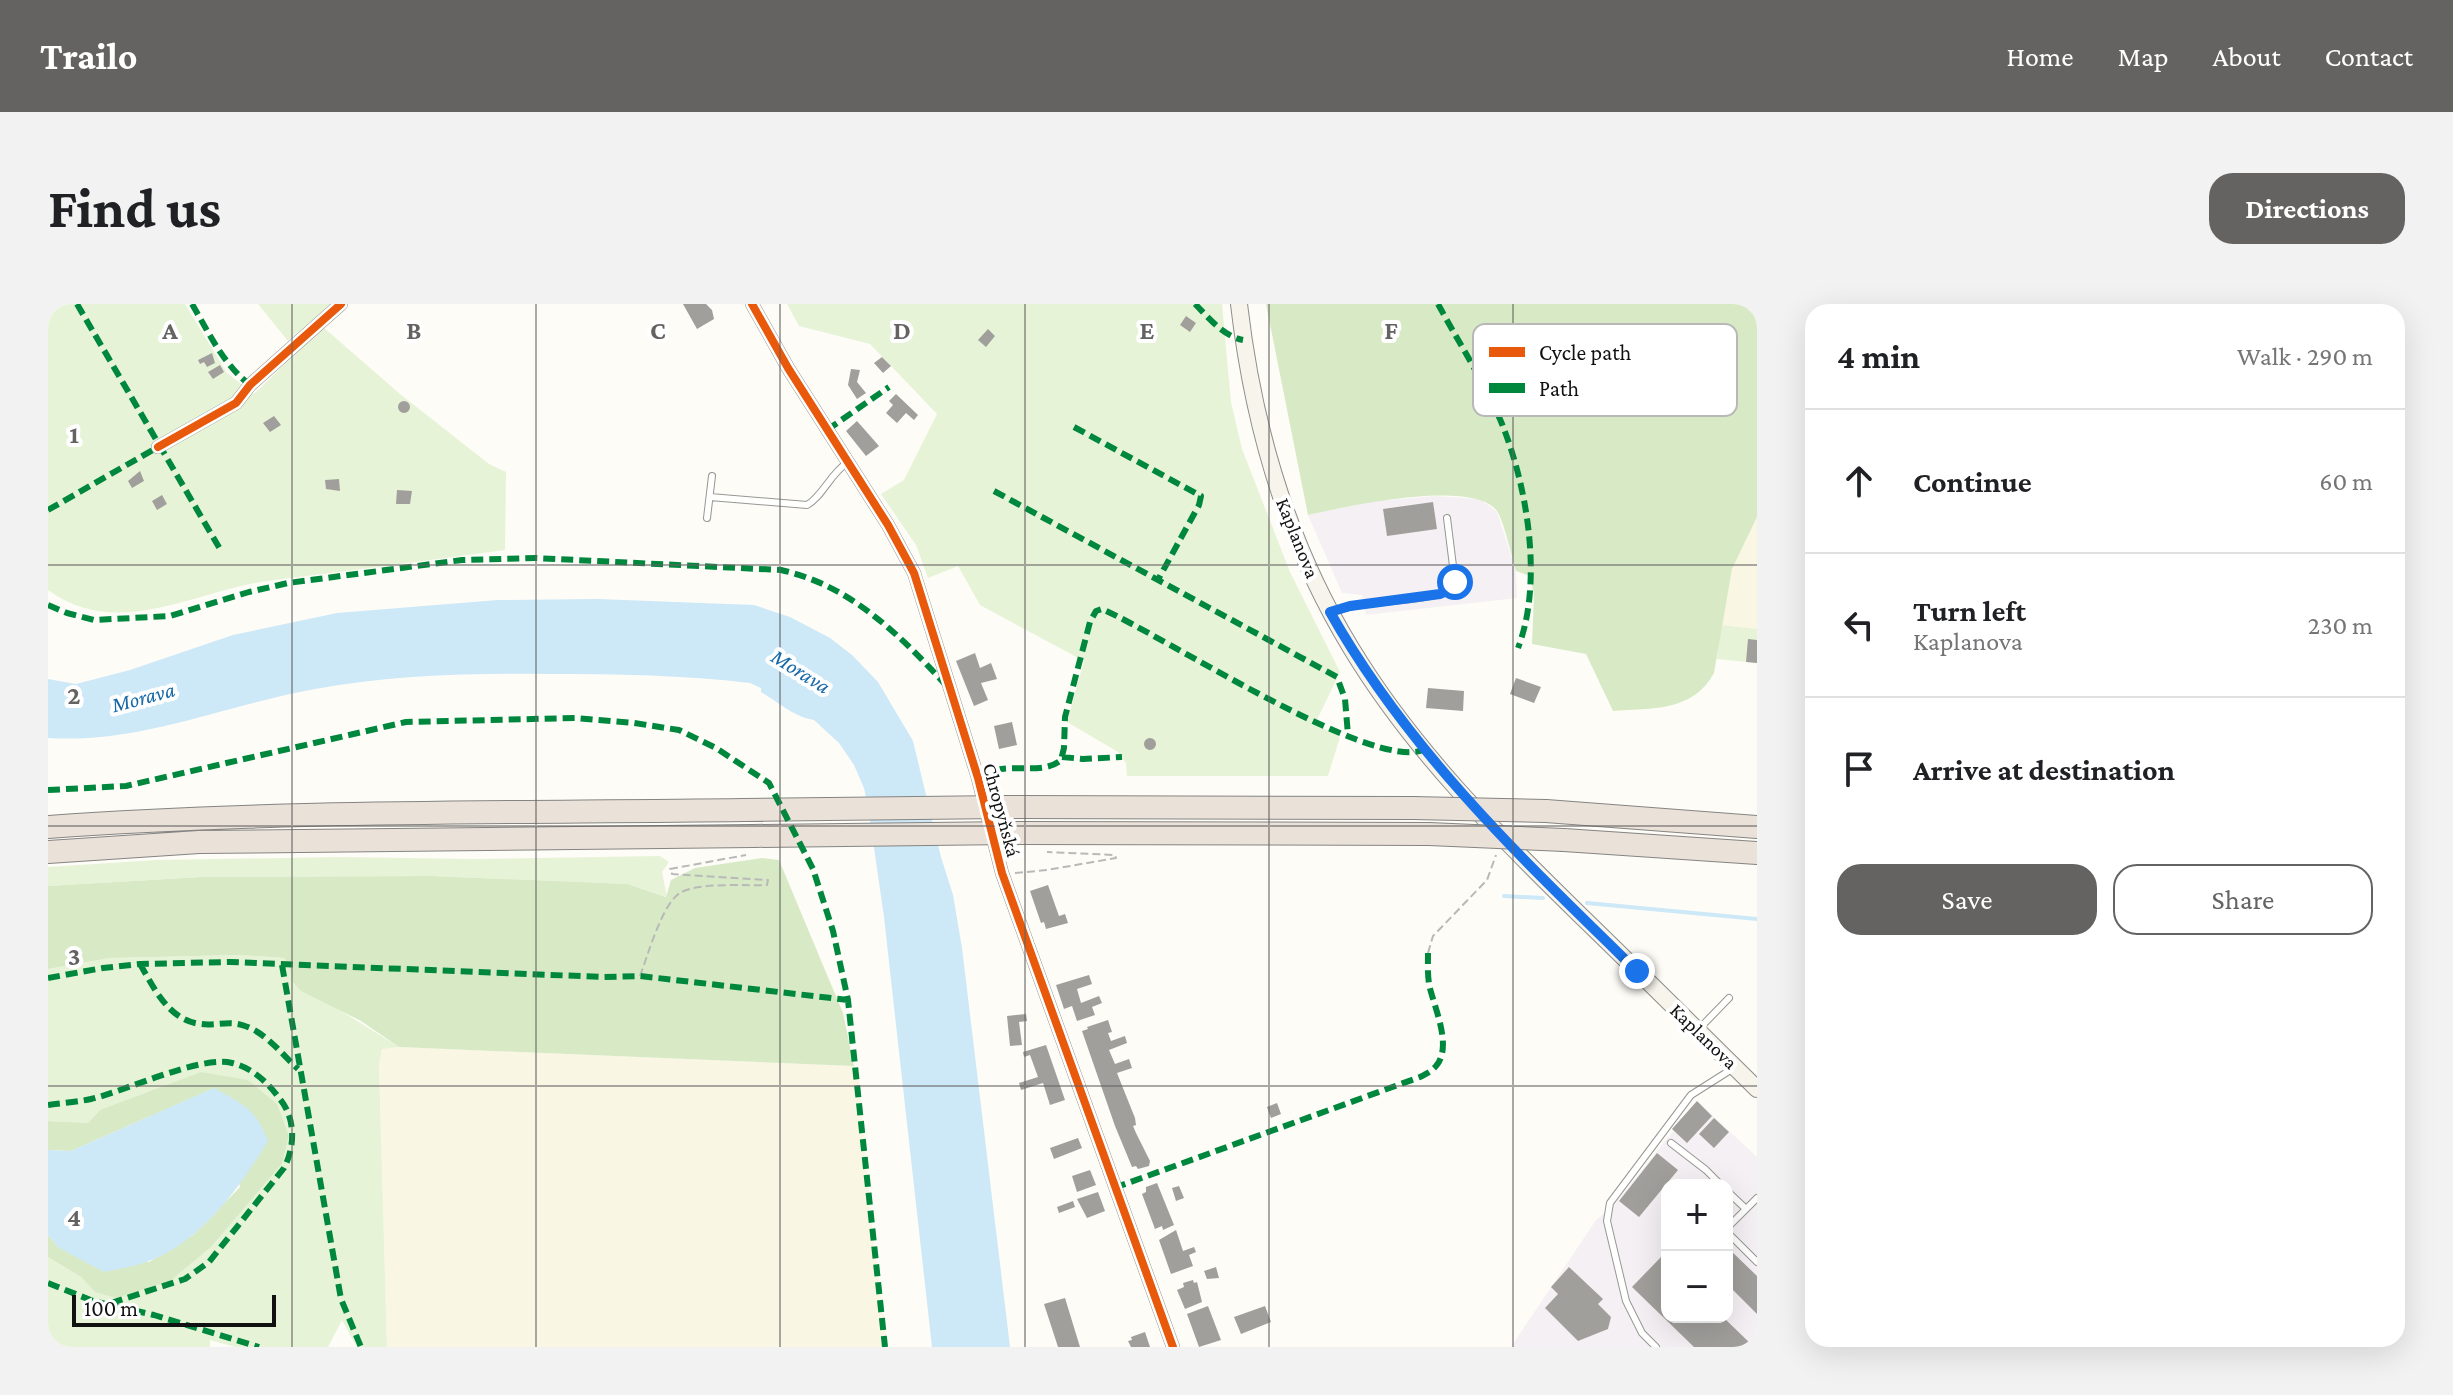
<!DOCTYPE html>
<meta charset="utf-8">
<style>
:root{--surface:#fff;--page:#f2f2f2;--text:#202124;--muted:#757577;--line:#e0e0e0;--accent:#646362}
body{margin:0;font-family:"Crimson Pro",serif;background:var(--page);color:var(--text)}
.controls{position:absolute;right:24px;bottom:24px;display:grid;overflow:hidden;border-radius:16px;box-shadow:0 8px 32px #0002}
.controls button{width:72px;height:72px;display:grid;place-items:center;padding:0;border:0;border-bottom:2px solid var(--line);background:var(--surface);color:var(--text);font:40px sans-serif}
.scale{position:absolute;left:24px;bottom:20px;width:204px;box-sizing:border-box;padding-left:8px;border:4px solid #111;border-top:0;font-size:22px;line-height:28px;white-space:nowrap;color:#111;-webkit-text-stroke:6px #fff;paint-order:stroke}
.stop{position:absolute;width:24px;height:24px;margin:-18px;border:6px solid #1a73e8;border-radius:50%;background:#fff}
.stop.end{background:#1a73e8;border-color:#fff;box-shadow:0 2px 8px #0008}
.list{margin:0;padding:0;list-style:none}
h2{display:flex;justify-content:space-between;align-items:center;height:104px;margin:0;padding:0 32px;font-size:34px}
h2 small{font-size:26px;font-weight:400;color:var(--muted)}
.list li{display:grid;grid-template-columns:52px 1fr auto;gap:24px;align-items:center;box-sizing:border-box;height:144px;padding:0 32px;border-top:2px solid var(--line)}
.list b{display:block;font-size:30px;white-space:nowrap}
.list p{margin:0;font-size:26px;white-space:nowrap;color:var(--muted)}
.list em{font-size:26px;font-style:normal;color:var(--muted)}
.actions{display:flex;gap:16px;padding:24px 32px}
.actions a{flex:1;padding:18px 0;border:2px solid var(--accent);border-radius:24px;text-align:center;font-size:28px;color:var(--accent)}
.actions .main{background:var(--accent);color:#fff}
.icon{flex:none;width:44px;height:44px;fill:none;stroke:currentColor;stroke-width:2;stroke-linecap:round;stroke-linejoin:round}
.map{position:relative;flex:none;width:1709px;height:1043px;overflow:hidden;border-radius:24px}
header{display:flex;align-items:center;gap:48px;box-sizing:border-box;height:112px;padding:0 40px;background:var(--accent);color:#fff}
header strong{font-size:38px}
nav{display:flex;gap:44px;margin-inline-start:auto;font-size:28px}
.intro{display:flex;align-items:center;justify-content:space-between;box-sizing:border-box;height:192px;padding:0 48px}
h1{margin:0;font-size:56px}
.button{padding:20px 36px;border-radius:24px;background:var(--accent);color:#fff;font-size:28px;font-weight:700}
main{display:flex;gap:48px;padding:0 48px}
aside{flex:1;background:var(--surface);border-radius:24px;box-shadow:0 8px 32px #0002}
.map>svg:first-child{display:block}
.industrial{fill:#f5f0f3;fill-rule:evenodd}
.farmland{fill:#f9f7e4}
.green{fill:#e7f3d7}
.forest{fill:#d8eac5}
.water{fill:#cde8f7}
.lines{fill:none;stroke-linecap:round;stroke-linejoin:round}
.stream{stroke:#cde8f7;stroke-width:4}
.building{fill:#a19f9c}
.service-casing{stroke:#979795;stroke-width:8}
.minor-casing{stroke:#979795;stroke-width:14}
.secondary-casing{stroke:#8e8d8b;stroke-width:18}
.motorway-casing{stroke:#858482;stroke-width:24}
.path{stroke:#b9b9b8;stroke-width:2;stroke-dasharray:8 4;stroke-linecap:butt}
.service{stroke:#fffffe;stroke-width:6}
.minor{stroke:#fffffe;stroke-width:12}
.secondary{stroke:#f6f4eb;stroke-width:16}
.motorway{stroke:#eae1d8;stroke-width:22}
.motorway-bridge-casing{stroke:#858482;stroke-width:24;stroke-linecap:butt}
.motorway-bridge{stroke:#eae1d8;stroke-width:22}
.quiet{stroke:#00873e;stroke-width:6;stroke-dasharray:12 6;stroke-linecap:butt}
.cycleway-casing{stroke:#fff;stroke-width:13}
.cycleway{stroke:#e8590c;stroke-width:8}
.route{stroke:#1a73e8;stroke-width:10}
.grid{fill:none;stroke:#646362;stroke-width:2;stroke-opacity:0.55}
.labels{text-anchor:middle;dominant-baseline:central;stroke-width:8;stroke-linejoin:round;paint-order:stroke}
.street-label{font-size:20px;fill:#111;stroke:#fff}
.water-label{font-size:22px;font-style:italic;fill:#1768a6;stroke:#fff}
.key{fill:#fff;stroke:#b8b8b8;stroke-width:2}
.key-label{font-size:22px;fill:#111}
.grid-label{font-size:26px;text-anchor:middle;font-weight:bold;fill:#646362;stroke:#fff;stroke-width:8;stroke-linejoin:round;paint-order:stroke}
</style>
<header>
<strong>Trailo</strong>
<nav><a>Home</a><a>Map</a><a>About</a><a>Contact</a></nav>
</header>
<div class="intro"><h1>Find us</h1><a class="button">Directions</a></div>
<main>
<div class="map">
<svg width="1709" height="1043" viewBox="0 0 1709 1043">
<rect width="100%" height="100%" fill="#fdfcf7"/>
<!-- industrial -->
<path class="industrial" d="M1386,192l46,3 17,13 19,59 1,27 -151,17 -4,-20 -20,-2 -34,-78 59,-13z
M1649,797l60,56v190h-246l85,-127 19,-16zM1619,881h60v132h-60z"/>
<!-- farmland -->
<path class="farmland" d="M1709,213v112l-36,-4 11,-56z
M351,743l455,19 5,14 14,157 15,110h-501l-8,-282 3,-17z"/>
<!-- green -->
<path class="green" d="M0,0h137l42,69 27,21 69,-67 77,67 89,70 17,8 -1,78c-80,11 -159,21 -238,31 -73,10 -149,60 -219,9z
M210,0h73l-43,37z
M739,0h435l9,98 11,47 48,123 50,100 -25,52 25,13 -12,39h-201l-1,-13 -8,-11 -51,-30 17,-61 -104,-56 -22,-39 -30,12 -12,-33 -35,-51 23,-14 33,-66 -67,-70 -71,-18z
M1673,321l36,4v34l-40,-4z
M612,552l9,6 -7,10 5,25 -39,-13 -196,-8 -231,1 -153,9v-19l108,-7 183,-3 135,2z
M191,651l45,3 6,11 1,11 108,67 -17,2 -3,16 8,282h-30l-15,-27 -14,27h-93l-25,-7v7h-162v-90l33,20 14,15 117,-46 70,-82 7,-28 -189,-26 -12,13 -40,-2v-152l62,-11z"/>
<!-- forest -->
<path class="forest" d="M1218,0h491v213l-25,52 -18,104c-21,39 -62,35 -101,38l-27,-57 -54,-10 2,-49 -4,-19 -14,-5c-4,-13 -12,-50 -19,-60 -25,-33 -152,-4 -189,4z
M714,554l17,2 64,153 11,53 -455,-19 -38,-26 -60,-30 -10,-11 -1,-11 -6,-11 -45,-3 -129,3 -62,11v-83l153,-9 231,-1 196,8 38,13 5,-17 24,-12z
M153,768l47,8 29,24 12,32 -7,28 -70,82 -42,35 -54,17 -21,-6 -14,-15 -33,-20v-22l11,13 90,14 44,-27 47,-48 -26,-99 -143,63 -23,-1v-29l40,2 12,-13z"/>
<!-- water -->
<path class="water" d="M549,295l157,6 36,12 40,21 22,17 26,27 35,59 28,116 12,38 9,53 48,399h-78l-48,-430 -15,-104 -5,-25 -10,-23 -15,-22 -25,-23c-18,-2 -38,-19 -53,-28v-4l-11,-5c-66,-8 -133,-9 -200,-9 -78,-1 -158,1 -235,15 -90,16 -175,55 -267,49v-59l28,5 54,-14 103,-35 104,-22 161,-13z
M166,784c29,16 42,21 54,53 -28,46 -68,103 -122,121 -13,5 -28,7 -42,10l-45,-24 -11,-13v-85l23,1z"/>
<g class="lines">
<!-- stream -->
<path class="stream" d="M1456,592l39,2
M1539,599l170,16"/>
</g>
<!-- building -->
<path class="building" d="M635,0h23l6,6 2,9 -17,10z
M1138,12l10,7 -6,9 -10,-7z
M940,25l7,7 -9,11 -8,-7z
M164,49l3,10 -8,4 -3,-5 -4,2 -2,-4z
M834,53l9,9 -8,7 -9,-10z
M172,61l4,7 -11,7 -5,-7z
M803,65l9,1 -3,12 9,11 -9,6 -9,-14z
M848,90l22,21 -4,5 -8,-7 -9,10 -11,-10 7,-8 -4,-4z
M350 103a6 6 0 1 1 12 0a6 6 0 1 1-12 0Z
M226,112l7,9 -11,7 -7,-9z
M809,117l22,25 -13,10 -20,-25z
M92,167l4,10 -12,7 -4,-7z
M291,175l1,12 -14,-2 -1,-9z
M349,186l15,1 -2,13h-14z
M114,191l5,9 -10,6 -5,-9z
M1385,198l4,27 -50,7 -4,-27z
M1700,335l9,1v23l-11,-1z
M927,349l5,15 11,-5 6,16 -16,4 7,17 -14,6 -18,-45z
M1468,374l25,9 -7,16 -24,-9z
M1380,384l36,3 -1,20 -37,-3z
M964,418l5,23 -18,4 -5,-23z
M1096 440a6 6 0 1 1 12 0a6 6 0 1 1-12 0Z
M1000,581l11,31 6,-2 3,9 -22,6 -2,-7 -3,1 -11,-32z
M1041,671l3,9 -15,5 4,14 18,-7 3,7 -10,4 3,8 -18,6 -5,-15 -8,3 -8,-24z
M978,710l1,7 -8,1 3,23 -12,1 -3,-30z
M1060,716l4,12 -4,1 3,8 14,-5 2,7 -18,7 6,14 14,-5 3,9 -15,5 18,45 1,7 -3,1 3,7 14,28 -1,5 -11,3 -2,-3 -4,1 -17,-41 -33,-95 6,-2 -1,-2z
M998,741l19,55 -15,5 -7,-22 -22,7 -2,-7 19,-6 -8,-22 -6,2 -1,-5z
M1649,797l15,15 -25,27 -15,-14z
M1229,799l4,11 -10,4 -4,-11z
M1666,814l15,14 -15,16 -15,-14z
M1030,834l4,10 -28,11 -4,-11z
M1609,849l21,17 -39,47 -20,-16z
M1042,866l6,15 -19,7 -5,-16z
M1109,879l17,42 -11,5 -1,-4 -7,3 -13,-35 4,-2v-5z
M1131,882l5,12 -8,3 -4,-13z
M1050,888l7,19 -18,7 -10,-19z
M1025,897l2,6 -16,6 -2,-6z
M1128,926l7,21 11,-4 2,5 -7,3 4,11 -22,8 -12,-34z
M1679,943l30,29v38l-30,-30z
M1613,953l6,6v54h56l31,30h-60l-62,-60z
M1168,963l3,11 -12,1 -3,-8z
M1521,963l34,32 -5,5 13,13 -3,12 -30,12 -33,-33 13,-14 -7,-7z
M1145,976l1,3 3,-1 5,20 -17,7 -8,-19 7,-3 -1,-4z
M1017,994l15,49h-22l-14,-43z
M1160,1002l13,34 -22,7 -12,-33z
M1217,1002l6,16 -30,12 -7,-17z
M1097,1028l5,15h-19l-3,-6 4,-1 -1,-3z"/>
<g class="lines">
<!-- service casing -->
<g class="service-casing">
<path id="service" d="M662,193l97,8c15,-8 23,-31 41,-43
M659,214l5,-42
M1286,307c32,-12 96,-8 119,-23l2,-6 -8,-64
M1650,726l31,-32
M1623,839l35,27 15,15
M1679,887l19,18
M1679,924l30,-30
M1679,928l30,30
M1608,1043l-14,-14 -16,-32 -19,-80 3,-18 81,-108 41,-26"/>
</g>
<!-- minor casing -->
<g class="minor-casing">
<path id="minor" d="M704,0l36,64 100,157 26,48 64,205 24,95 171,474
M110,143l78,-44 14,-18 91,-81"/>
</g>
<!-- secondary casing -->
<g class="secondary-casing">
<path id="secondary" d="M1191,0c14,121 48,239 112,344 61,101 144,184 228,266 60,58 119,117 178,175"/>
</g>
<!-- motorway casing -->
<g class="motorway-casing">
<path id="motorway" d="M956,503l409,1
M1498,507l211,16
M0,523c231,-17 464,-14 696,-17
M964,529l417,1
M1516,536l193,13
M0,548l151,-10 554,-6"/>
</g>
<!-- path -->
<path class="path" d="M967,569l32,-3 69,-12 -1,-3 -68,-3
M1380,649l5,-17 54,-56 9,-25
M592,672c8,-21 22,-72 40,-83 17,-11 66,-7 87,-8l1,-5 -96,-6 -2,-5 76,-14"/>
<!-- service -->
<use href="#service" class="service"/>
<!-- minor -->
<use href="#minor" class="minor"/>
<!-- secondary -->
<use href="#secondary" class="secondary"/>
<!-- motorway -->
<use href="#motorway" class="motorway"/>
<!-- motorway-bridge casing -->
<g class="motorway-bridge-casing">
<path id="motorway-bridge" d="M1365,504l133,3
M696,506l260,-3
M1381,530l135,6
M705,532l259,-3"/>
</g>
<!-- motorway-bridge -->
<use href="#motorway-bridge" class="motorway-bridge"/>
<!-- quiet -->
<path class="quiet" d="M29,0l143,245
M144,0c17,29 31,60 58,81
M1147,0c14,14 28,32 48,36
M1390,0c21,39 47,79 64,120 26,65 41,159 16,224
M1026,123l127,69 -2,9 -40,73
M779,126l62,-43
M946,187l343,186 8,22 3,36
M0,206l110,-63
M0,301l19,8 27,7 76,-4 79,-24 39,-9 174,-23 73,-2 246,12c68,15 117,63 163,113
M1014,453l21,2 39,-2
M930,474c26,-20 61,0 83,-18l3,-12 1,-31 25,-95 6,-11 6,-2c60,26 268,162 321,141
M0,486l78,-4 280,-64 169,-4 59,5 45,7 37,18 53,35 44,86 20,62 15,69 37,347
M92,660c14,24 29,57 61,60 15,2 29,-4 44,2 21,7 37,28 53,43
M234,661l59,334 20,48
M0,674l55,-10 37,-4 90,-2 373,15 37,-1 208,24
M0,801c14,-2 29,-3 43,-6 35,-8 109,-44 141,-36 21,5 36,20 48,36 16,20 15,48 4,69l-75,94 -24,17 -77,25
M1066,884l306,-111c6,-3 12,-6 16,-11 16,-18 0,-55 -5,-74 -4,-12 -3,-27 -3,-39
M0,979l45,18 61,14 105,32"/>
<!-- cycleway casing -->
<g class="cycleway-casing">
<path id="cycleway" d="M704,0l36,64 100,157 26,48 64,205 24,95 171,474
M110,143l78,-44 14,-18 91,-81"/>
</g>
<!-- cycleway -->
<use href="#cycleway" class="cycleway"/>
</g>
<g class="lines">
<!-- route -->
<path class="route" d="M1407,278l-2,6 -13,6 -90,12 -20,6c79,140 193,248 307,359"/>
</g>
<!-- grid -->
<path class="grid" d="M244,0v1043M488,0v1043M732,0v1043M977,0v1043M1221,0v1043M1465,0v1043M0,261h1709M0,522h1709M0,782h1709"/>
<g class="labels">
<!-- street labels -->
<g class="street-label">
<text transform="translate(1250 234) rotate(68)">Kaplanova</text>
<text transform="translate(954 506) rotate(75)">Chropyňská</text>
<text transform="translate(1656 732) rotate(44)">Kaplanova</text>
</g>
<!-- water labels -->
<g class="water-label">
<text transform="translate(753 367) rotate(32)">Morava</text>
<text transform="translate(95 393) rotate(-15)">Morava</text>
</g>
</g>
<!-- legend -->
<rect x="1425" y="20" width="264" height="92" rx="12" class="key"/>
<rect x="1441" y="43" width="36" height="10" fill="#e8590c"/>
<rect x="1441" y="79" width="36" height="10" fill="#00873e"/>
<g class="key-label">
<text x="1491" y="56">Cycle path</text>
<text x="1491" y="92">Path</text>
</g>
<g class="grid-label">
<text x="122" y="35">A</text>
<text x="366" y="35">B</text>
<text x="610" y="35">C</text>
<text x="854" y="35">D</text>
<text x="1099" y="35">E</text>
<text x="1343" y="35">F</text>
<text x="26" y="139">1</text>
<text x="26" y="400">2</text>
<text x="26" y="661">3</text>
<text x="26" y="922">4</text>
</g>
</svg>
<div class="controls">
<button>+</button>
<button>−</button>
</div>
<div class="scale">100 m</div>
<div class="stop" style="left:1407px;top:278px"></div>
<div class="stop end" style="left:1589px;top:667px"></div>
</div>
<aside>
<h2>4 min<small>Walk · 290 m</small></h2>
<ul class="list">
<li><svg class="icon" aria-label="ahead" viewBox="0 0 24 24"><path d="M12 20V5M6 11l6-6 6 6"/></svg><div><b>Continue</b></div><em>60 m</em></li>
<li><svg class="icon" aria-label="left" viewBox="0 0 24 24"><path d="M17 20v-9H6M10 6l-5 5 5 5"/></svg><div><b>Turn left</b><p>Kaplanova</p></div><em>230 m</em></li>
<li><svg class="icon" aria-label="arrive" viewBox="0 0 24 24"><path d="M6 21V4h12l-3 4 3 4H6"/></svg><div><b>Arrive at destination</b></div></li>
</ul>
<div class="actions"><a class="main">Save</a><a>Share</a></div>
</aside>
</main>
